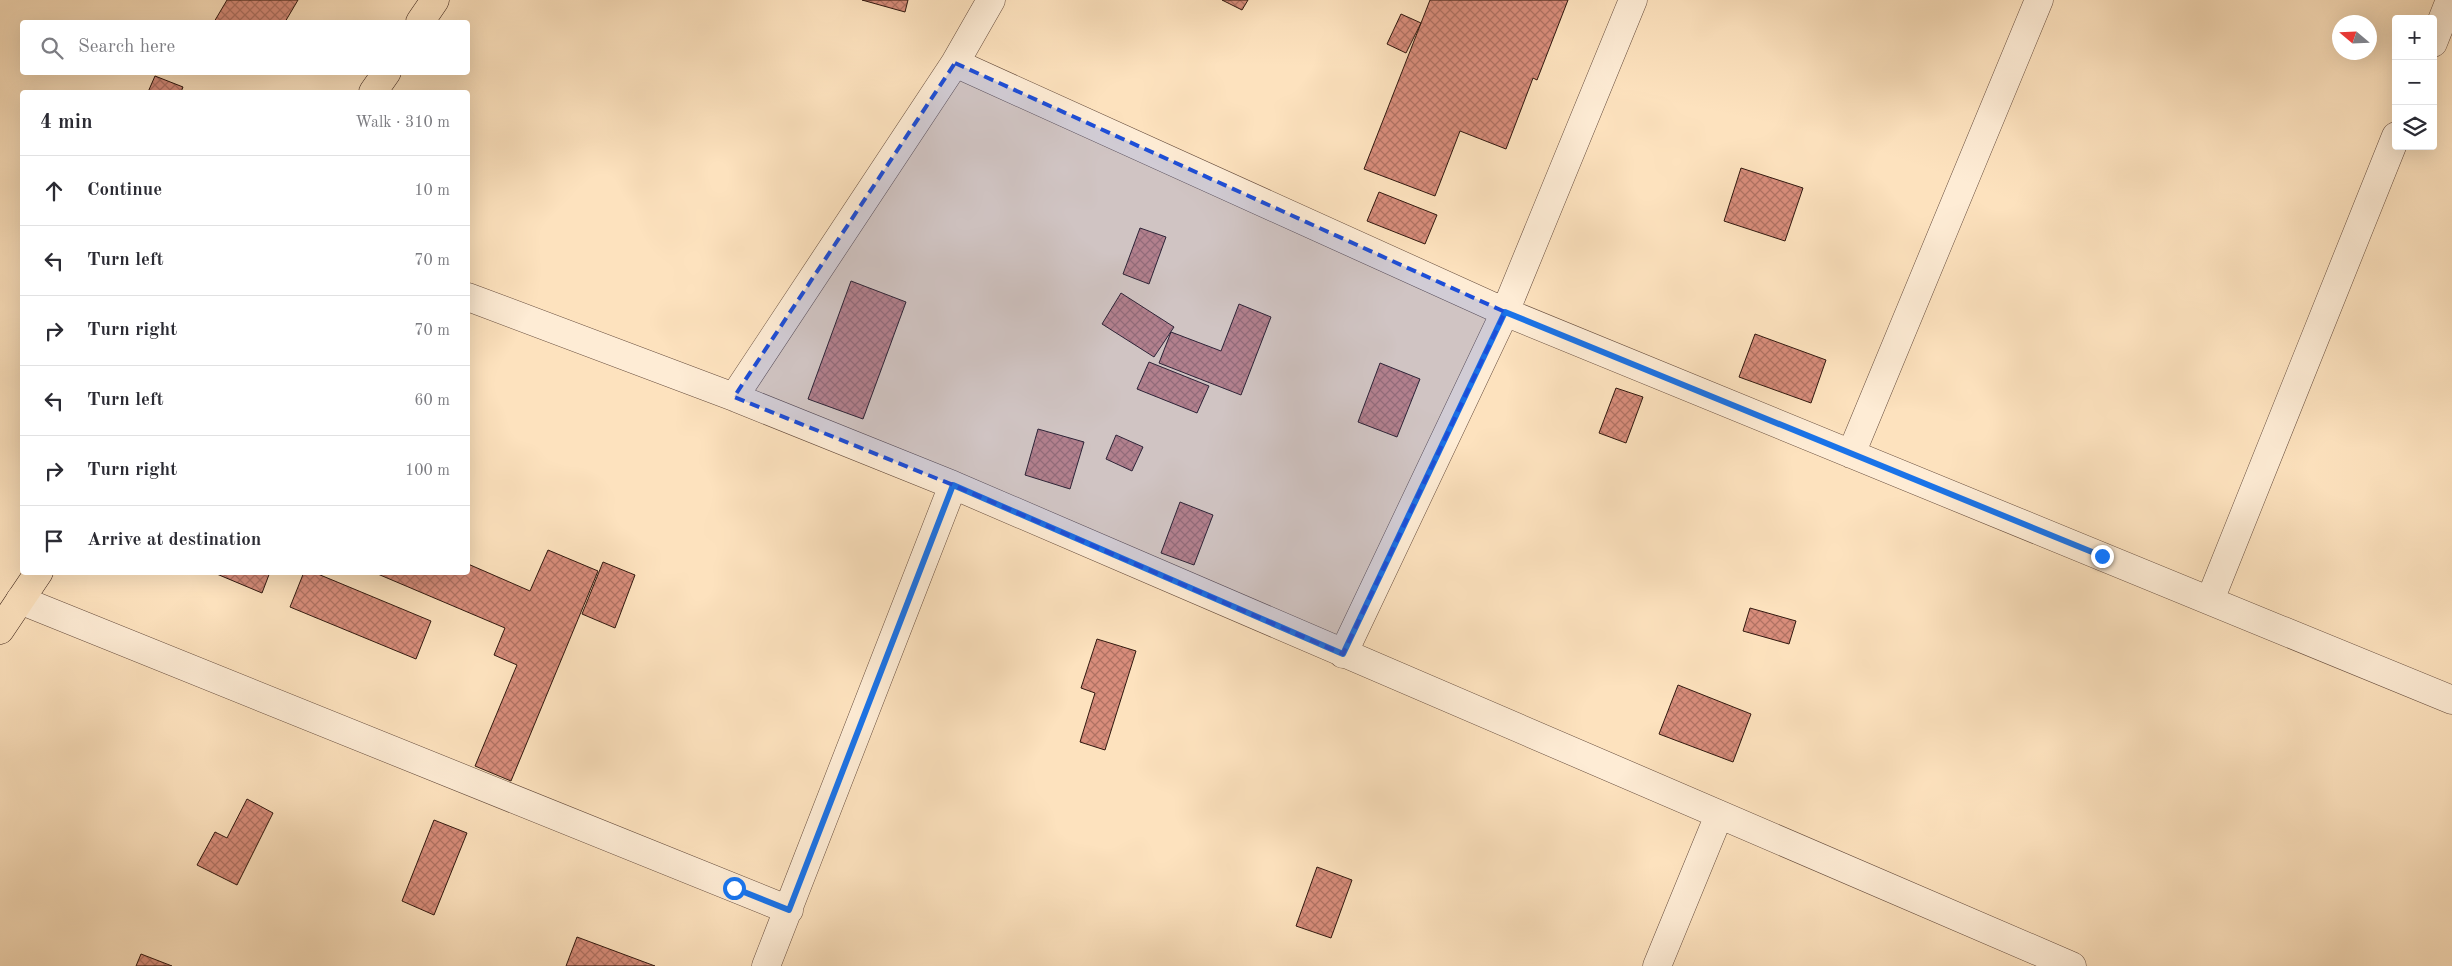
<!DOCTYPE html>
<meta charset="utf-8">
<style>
:root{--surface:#fff;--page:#f7f7f7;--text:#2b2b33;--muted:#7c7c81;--line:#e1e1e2}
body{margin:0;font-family:"Old Standard TT",serif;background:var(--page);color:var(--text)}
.controls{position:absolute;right:15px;top:15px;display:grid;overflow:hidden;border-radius:5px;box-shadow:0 5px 20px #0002}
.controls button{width:45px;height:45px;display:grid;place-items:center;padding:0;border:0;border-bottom:1px solid var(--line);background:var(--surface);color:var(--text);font:25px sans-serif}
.compass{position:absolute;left:2332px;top:15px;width:45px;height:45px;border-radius:50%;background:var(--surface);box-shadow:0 5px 20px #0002;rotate:289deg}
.stop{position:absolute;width:15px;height:15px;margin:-11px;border:4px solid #1a73e8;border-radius:50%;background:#fff}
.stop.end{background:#1a73e8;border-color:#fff;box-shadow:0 1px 5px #0008}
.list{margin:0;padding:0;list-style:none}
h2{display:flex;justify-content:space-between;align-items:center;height:65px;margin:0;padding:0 20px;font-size:21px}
h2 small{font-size:16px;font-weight:400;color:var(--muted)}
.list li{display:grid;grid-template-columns:32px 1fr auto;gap:15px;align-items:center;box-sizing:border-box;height:70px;padding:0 20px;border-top:1px solid var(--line)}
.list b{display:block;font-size:19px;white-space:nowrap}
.list em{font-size:16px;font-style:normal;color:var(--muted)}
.icon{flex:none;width:28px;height:28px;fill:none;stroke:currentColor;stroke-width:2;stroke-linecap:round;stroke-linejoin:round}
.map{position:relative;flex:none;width:2452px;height:966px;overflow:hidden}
.search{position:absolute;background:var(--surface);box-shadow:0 5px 20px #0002;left:20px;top:20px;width:450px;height:55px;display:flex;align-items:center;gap:12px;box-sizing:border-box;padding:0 18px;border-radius:5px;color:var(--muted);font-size:19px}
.panel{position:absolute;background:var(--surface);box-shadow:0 5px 20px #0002;left:20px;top:90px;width:450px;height:485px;border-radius:5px}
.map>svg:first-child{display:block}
.building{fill:url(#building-cross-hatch);stroke:#31180f}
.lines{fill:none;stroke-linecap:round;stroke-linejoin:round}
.street-casing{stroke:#644a3b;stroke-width:29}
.primary-casing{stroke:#31180f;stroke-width:29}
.street{stroke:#feecd5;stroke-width:28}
.primary{stroke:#fde2be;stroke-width:28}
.route{stroke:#1a73e8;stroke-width:6}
.marked{fill:#1d4ed8;fill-opacity:0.2;stroke:#1d4ed8;stroke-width:4;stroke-dasharray:10 6;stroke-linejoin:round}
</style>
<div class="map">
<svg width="2452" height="966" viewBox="0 0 2452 966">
<defs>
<pattern id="building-cross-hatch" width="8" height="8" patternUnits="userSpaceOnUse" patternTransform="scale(1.25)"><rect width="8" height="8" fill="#d88d7b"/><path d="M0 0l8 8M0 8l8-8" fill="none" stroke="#b07263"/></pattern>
</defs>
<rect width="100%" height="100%" fill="#fde2be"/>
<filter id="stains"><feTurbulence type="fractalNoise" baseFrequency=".004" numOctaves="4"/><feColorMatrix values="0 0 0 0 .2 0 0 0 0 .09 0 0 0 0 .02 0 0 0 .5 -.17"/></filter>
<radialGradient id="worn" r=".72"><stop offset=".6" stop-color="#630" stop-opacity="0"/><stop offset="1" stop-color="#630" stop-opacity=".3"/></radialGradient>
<!-- building -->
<path class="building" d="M227,0h71l-13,22h-71z
M862,0h46l-3,12z
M1222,0h26l-6,10z
M1430,0h138l-31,80 -4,-2 -27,71 -46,-18 -25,65 -71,-27z
M1401,14l20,9 -15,30 -19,-9z
M155,76l28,11 -2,5h-33z
M1741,168l62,20 -18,53 -61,-20z
M1379,192l58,23 -12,29 -58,-23z
M1140,228l26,9 -17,47 -26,-10z
M851,281l55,21 -43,117 -55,-20z
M1121,293l53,34 -20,30 -52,-33z
M1239,304l32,13 -30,78 -82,-32 12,-31 50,19z
M1755,334l71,26 -15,43 -72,-26z
M1149,362l60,24 -12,27 -60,-24z
M1380,363l40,16 -23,58 -39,-15z
M1616,388l27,9 -17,46 -27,-10z
M1038,429l46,13 -14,47 -45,-14z
M1116,435l27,12 -11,24 -26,-12z
M1180,502l33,13 -19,50 -33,-12z
M548,550l50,21 -87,210 -36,-15 42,-101 -23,-10 11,-27 -132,-56h95v-8l62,27z
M603,562l32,13 -20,53 -33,-14z
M212,572h58l-8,21z
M304,572h9l118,49 -15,38 -126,-52z
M1750,608l46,13 -7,23 -46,-13z
M1097,639l39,12 -31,99 -25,-8 15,-49 -14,-5z
M1678,685l73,29 -18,48 -74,-28z
M247,799l26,14 -36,72 -40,-20 18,-33 12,6z
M434,820l33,13 -33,82 -32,-14z
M1317,867l35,13 -21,58 -35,-12z
M577,937l78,29h-89z
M141,954l31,12h-36z"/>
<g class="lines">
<!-- street casing -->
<g class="street-casing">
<path id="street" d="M2433,43l17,-43
M955,63l550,249 947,388
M468,297l266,100 219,88 1119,481
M734,397l221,-334 36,-63
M1851,454l188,-454
M20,600l769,310
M2210,600l186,-464
M1343,654l162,-342 128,-312
M766,966l187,-481
M1657,966l62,-151"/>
</g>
<!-- primary casing -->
<g class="primary-casing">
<path id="primary" d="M420,22l15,-22
M373,92l14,-20
M0,630l39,-58"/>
</g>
<!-- street -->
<use href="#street" class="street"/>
<!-- primary -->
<use href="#primary" class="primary"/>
</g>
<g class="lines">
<!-- route -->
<path class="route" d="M734,888l55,22 164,-425 390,169 162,-342 597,244"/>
</g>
<!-- marked area -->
<path class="marked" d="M955,63l550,249 -162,342 -390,-169 -219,-88z"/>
<rect width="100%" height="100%" filter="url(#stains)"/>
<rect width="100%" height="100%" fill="url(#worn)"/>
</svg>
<div class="controls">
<button>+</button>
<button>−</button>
<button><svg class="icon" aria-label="layers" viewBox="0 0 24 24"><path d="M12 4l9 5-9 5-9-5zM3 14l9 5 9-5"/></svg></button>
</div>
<svg class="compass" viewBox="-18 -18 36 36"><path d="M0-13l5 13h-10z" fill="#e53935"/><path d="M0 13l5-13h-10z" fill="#7c7c81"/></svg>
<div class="stop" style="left:734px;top:888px"></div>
<div class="stop end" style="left:2102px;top:556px"></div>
<div class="search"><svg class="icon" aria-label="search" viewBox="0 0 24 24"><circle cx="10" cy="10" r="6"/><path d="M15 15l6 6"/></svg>Search here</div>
<section class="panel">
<h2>4 min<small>Walk · 310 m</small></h2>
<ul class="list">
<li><svg class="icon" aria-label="ahead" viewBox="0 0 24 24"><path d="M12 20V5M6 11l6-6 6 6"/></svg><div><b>Continue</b></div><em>10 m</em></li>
<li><svg class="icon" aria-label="left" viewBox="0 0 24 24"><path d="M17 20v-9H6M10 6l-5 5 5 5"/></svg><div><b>Turn left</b></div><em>70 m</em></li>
<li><svg class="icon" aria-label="right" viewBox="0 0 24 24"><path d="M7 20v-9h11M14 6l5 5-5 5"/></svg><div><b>Turn right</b></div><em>70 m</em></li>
<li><svg class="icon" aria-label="left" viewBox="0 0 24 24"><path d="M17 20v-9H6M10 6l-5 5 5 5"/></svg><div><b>Turn left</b></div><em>60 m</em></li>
<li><svg class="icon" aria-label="right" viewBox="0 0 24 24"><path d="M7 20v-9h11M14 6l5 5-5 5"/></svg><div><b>Turn right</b></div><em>100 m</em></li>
<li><svg class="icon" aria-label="arrive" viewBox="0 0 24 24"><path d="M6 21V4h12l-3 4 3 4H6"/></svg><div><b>Arrive at destination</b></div></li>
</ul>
</section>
</div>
